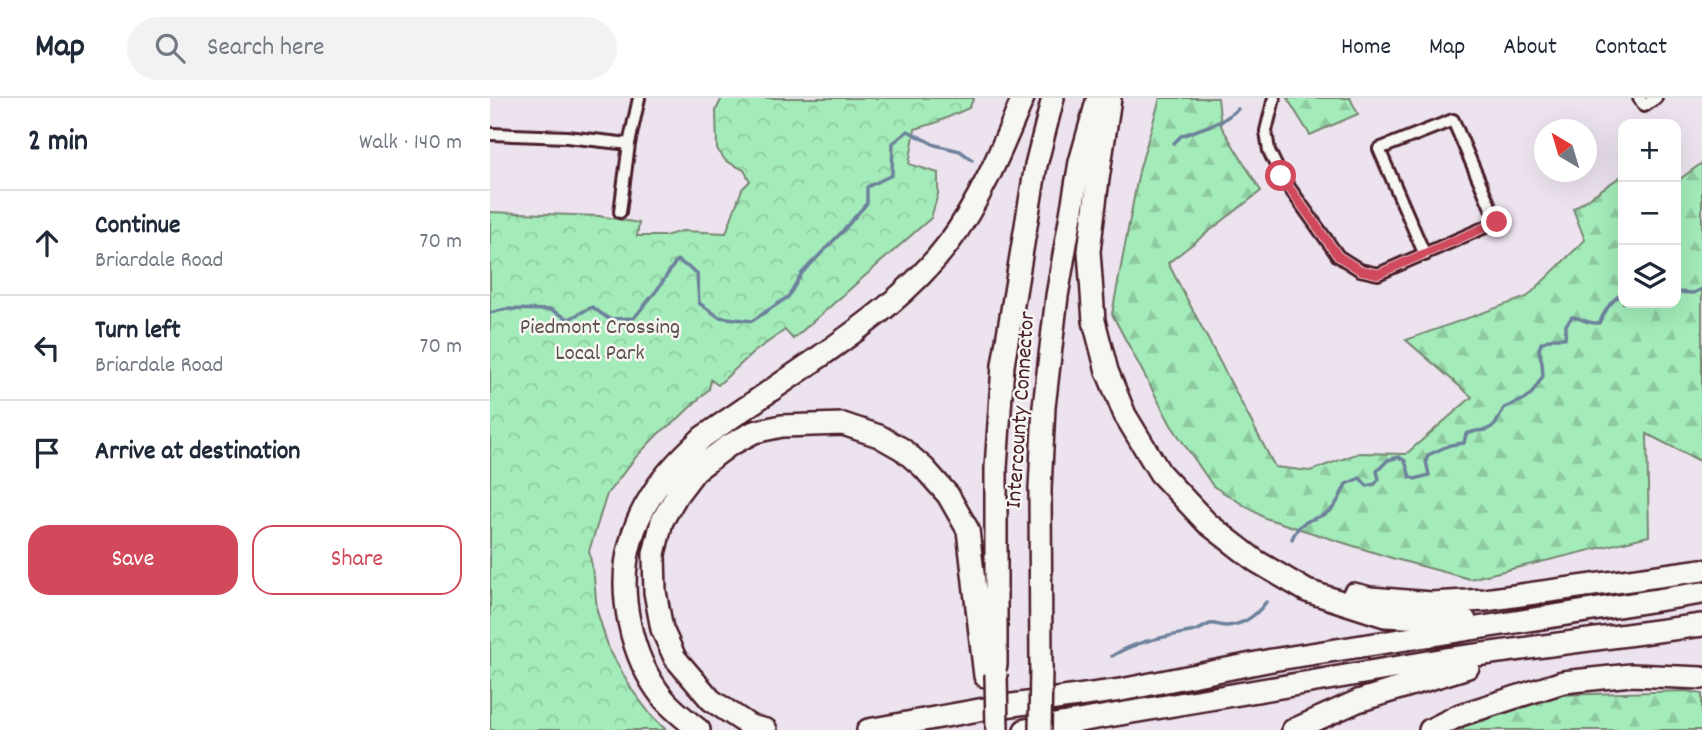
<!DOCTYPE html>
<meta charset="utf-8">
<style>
:root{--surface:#fff;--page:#f2f2f3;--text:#1f2937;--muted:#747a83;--line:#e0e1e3;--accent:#d1495b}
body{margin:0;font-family:Dekko,sans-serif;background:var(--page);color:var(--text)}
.controls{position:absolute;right:21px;top:21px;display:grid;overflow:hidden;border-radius:14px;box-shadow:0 7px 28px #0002}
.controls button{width:63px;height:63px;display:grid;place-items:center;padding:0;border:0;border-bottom:2px solid var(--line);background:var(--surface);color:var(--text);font:35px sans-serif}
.compass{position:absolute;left:1044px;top:21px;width:63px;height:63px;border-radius:50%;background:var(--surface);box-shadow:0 7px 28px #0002;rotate:322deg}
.stop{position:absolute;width:21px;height:21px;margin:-16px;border:5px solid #d1495b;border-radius:50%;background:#fff}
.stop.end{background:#d1495b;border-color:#fff;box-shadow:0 2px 7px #0008}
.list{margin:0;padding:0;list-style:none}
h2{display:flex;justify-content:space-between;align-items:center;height:91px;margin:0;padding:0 28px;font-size:30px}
h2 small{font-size:23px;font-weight:400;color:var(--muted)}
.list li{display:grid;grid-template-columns:46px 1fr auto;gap:21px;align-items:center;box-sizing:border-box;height:105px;padding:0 28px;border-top:2px solid var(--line)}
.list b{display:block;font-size:26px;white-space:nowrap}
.list p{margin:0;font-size:23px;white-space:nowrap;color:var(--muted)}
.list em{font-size:23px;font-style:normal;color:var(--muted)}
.actions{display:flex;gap:14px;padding:21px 28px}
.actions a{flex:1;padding:16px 0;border:2px solid var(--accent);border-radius:21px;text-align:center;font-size:24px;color:var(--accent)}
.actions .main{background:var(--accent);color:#fff}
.icon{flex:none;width:38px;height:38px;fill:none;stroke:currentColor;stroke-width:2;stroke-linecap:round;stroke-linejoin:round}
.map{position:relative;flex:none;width:1212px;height:632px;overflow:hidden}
header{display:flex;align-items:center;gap:42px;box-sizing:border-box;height:98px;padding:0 35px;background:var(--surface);border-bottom:2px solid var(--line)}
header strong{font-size:33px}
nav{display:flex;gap:38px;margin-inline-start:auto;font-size:24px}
.search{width:490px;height:63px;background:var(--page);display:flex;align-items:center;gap:18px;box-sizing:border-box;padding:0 24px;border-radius:38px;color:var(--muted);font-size:26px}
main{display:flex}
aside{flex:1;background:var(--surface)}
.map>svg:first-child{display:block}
.forest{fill:url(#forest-firs);stroke:#768672;stroke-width:2}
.park{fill:url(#park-crowns);stroke:#768672;stroke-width:2}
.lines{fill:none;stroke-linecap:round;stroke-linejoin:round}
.stream{stroke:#6d819b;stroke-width:3.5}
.minor-casing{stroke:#4a1f2b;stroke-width:16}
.motorway-casing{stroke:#4a1f2b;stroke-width:26}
.minor{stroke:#f6f6f2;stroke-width:10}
.motorway{stroke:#f6f6f2;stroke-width:21}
.motorway-bridge-casing{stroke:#4a1f2b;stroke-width:26;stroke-linecap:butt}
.motorway-bridge{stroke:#f6f6f2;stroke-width:21}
.route{stroke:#d1495b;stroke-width:9}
.labels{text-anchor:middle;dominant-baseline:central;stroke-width:5;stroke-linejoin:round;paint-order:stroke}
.park-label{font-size:23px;fill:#60524e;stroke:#f6f6f2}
.street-label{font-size:23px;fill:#4a1f2b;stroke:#f6f6f2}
</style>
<header>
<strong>Map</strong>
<div class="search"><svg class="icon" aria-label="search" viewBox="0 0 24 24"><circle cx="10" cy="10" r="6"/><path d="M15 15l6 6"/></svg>Search here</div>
<nav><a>Home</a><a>Map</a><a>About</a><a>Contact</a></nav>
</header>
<main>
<aside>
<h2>2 min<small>Walk · 140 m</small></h2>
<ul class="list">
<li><svg class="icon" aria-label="ahead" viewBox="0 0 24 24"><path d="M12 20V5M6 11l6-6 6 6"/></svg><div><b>Continue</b><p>Briardale Road</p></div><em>70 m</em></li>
<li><svg class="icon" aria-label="left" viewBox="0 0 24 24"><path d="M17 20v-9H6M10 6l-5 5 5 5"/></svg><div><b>Turn left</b><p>Briardale Road</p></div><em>70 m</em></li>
<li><svg class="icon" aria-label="arrive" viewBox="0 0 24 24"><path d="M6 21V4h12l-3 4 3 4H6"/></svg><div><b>Arrive at destination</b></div></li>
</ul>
<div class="actions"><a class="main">Save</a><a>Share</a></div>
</aside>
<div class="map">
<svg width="1212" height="632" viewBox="0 0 1212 632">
<defs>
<pattern id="forest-firs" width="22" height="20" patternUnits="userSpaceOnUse" patternTransform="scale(1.75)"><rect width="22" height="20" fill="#a3ecb9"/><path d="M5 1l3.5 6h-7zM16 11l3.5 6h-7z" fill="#8eca9f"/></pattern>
<pattern id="park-crowns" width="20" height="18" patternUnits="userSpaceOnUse" patternTransform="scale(1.75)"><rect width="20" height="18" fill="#a3ecb9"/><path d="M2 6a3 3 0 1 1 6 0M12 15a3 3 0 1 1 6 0" fill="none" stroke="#8eca9f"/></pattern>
</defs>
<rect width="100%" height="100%" fill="#ece3ee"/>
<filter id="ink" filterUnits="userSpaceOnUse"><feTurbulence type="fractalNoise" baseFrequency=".0143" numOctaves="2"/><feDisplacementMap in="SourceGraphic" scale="14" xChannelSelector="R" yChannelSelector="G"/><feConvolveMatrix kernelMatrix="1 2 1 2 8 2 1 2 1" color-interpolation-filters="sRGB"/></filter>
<g filter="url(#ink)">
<!-- forest -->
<path class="forest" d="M670,0h58l3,28 40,65 -93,72 107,204 35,4 49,-18 47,1 66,-57 -66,-57 121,-43 58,-57 -12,-31 50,-34v128h53v-121l26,-19v299l-55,-28 2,102 -179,43 -75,-20 -130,-41 -52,-32 -42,-61 -59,-111 27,-143z
M797,0h63l8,16 -48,21z
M1196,593l16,3v36h-253l6,-3 105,-32z"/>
<!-- park -->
<path class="park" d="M232,0h252l-5,10 -34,15 -20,6 -6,35 29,9v21l-7,24 -138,121 -8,-9 -31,22 -36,33 -7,-5 -2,9 -30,29 -21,16 -22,23 -29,37 -18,57 5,26 3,34 12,38 23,41 19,25 15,15h-176v-518l109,4 40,7 -2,13h28l17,-5 44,2 16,-44 8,-8 -6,-11 -18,-9 -9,-12 -1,-39z"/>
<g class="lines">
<!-- stream -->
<path class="stream" d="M684,45l7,-7 41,-15 16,-12
M1186,194l18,1 8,-4
M0,215l16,-4 45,1 18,9 23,-12 17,12 25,-1 23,-28 20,-30 20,13 2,30 20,14 33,4 36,-24 14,-24 39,-40 26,-30v-16l25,-12 1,-32 15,-12 27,14 25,6 12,9
M802,441c10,-25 25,-16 40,-30 6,-6 10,-17 14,-25l14,-6 7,8 8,-2 4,-5 -2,-8 11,-11 11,-3 6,4 5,16 5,2 14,-4 -3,-14 2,-6 22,-10 14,-2 2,-9 10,-3 10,-1 9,-5 9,-17 21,-9 7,-6 11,-17 -1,-13 -3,-13 2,-7 12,-5h12l1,-13 6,-8c10,1 16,7 27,6 7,-13 11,-22 24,-30
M622,558c26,-16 53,-19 83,-25 5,-1 9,-5 15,-7 4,-1 11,2 16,2 18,-1 30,-10 40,-24"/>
<!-- minor casing -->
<g class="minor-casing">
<path id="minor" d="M784,0l-8,33 3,20 12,25 57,80 22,14 18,4 119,-52 -44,-102 -74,29 46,106
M1149,0l5,8 12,-8
M0,36l77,3 62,7
M130,114l9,-68 10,-46"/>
</g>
<!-- motorway casing -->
<g class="motorway-casing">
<path id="motorway" d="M620,0l-12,81 -9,72 5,70 13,50 18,44 35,58 47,50 49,38 51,30 78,25 80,4
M864,496l16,4 61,5 54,-3 217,-30
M506,567v-197l7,-103 33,-200 17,-67
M551,569l-1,-178 4,-82 13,-111 23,-134 18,-64
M209,632c-13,-10 -26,-20 -36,-32 -32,-40 -47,-107 -32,-157 4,-16 13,-34 22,-48 13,-21 32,-39 50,-56 35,-24 70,-48 105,-72 51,-36 102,-71 140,-121 33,-44 54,-96 75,-146
M276,632l-16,-4 -39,-26 -36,-42 -13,-29 -7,-37 -1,-38 8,-33 15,-26 19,-25 32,-24 26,-14 28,-6 61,-2 36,12 23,13 22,19 24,27 20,35 17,146
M378,632l122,-22 131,-18 151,-30 430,-67
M535,632l421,-71 256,-34
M803,632l65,-29 110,-34
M940,632l30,-15 103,-33 68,-7 71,3"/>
</g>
<!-- minor -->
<use href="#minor" class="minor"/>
<!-- motorway -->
<use href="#motorway" class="motorway"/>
<!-- motorway-bridge casing -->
<g class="motorway-bridge-casing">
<path id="motorway-bridge" d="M506,576l1,56
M550,632l1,-63"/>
</g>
<!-- motorway-bridge -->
<use href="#motorway-bridge" class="motorway-bridge"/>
</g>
</g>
<g class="lines" filter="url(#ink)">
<!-- route -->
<path class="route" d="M791,78l57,80 22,14 18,4 119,-52"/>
</g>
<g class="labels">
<!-- park labels -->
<g class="park-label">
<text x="110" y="230">Piedmont Crossing<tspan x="110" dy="26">Local Park</tspan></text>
</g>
<!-- street labels -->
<g class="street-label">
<text transform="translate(532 312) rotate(-86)">Intercounty Connector</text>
</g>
</g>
</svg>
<div class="controls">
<button>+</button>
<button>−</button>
<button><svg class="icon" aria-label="layers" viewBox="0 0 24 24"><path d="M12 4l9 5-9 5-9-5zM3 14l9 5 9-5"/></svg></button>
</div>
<svg class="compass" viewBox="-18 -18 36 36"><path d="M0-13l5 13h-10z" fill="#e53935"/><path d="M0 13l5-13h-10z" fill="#747a83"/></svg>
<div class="stop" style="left:791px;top:78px"></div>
<div class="stop end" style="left:1007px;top:124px"></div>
</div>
</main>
